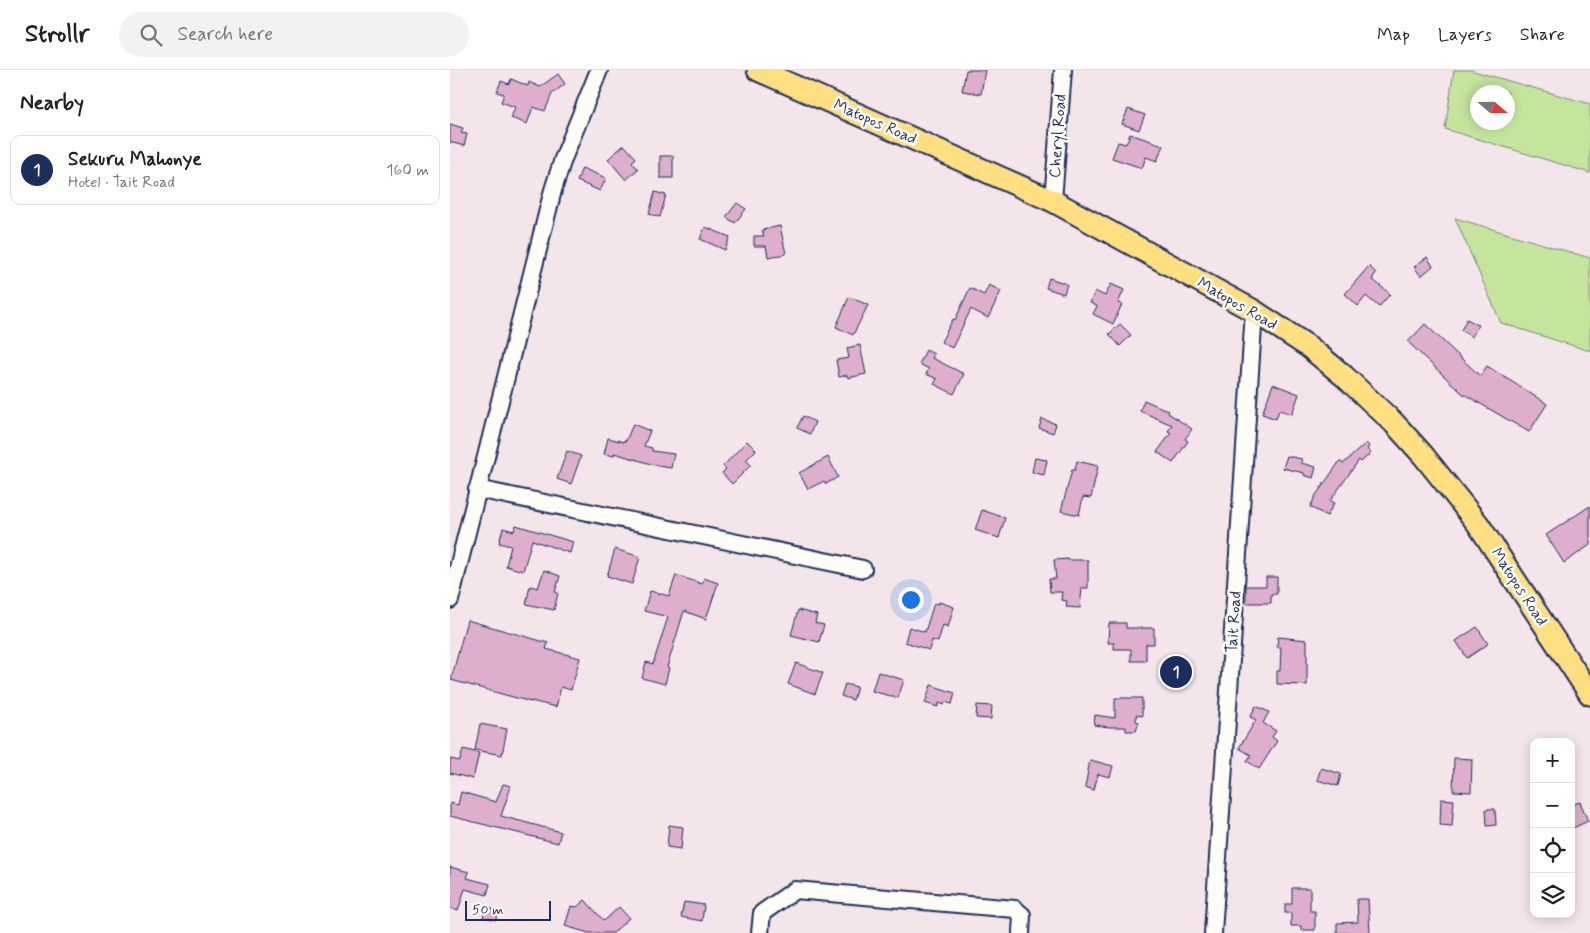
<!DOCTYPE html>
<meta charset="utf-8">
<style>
:root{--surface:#fff;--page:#f2f2f2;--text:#222;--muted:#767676;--line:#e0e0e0;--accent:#1b2f5e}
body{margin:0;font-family:Mynerve,sans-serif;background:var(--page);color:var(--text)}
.controls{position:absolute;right:15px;bottom:15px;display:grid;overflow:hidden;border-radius:10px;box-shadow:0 2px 12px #0003}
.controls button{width:45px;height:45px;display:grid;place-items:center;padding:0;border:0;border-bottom:1px solid var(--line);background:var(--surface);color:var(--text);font:25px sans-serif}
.compass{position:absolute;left:1020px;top:15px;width:45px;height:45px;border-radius:50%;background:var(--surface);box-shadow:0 2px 12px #0003;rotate:110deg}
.scale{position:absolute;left:15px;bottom:12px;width:86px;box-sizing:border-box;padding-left:5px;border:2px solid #1b2f5e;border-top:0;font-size:14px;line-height:18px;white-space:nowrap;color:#1b2f5e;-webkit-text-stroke:4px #fdfcf7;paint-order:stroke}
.you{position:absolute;left:460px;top:529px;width:18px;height:18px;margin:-12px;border:4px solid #fff;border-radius:50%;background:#1a73e8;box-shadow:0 0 0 8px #1a73e833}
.badge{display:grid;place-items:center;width:32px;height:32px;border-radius:50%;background:var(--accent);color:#fff;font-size:16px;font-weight:700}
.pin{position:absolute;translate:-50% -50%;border:2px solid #fff;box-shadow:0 1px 5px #0006}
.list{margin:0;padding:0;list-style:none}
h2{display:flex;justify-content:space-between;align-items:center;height:65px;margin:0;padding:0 20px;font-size:21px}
h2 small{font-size:16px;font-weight:400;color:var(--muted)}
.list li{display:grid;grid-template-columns:32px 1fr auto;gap:15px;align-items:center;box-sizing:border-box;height:70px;margin:0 10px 10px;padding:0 10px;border:1px solid var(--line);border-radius:10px}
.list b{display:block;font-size:19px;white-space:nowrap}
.list p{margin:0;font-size:16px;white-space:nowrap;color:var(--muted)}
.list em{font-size:16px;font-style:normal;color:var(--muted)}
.icon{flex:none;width:28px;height:28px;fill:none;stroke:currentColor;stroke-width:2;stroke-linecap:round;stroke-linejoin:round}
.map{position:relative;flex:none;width:1140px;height:863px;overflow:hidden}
header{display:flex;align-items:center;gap:30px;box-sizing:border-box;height:70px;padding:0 25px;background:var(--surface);border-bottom:1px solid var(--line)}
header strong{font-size:24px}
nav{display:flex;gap:28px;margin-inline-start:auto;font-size:18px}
.search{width:350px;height:45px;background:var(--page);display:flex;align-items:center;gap:12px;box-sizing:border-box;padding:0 18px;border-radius:28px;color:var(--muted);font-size:19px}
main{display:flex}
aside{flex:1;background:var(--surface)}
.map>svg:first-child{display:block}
.green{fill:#c5e59d;stroke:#708a7e;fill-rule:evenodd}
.building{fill:#dfaecc;stroke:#1b2f5e}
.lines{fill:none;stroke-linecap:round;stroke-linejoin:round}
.minor-casing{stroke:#1b2f5e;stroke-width:20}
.major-casing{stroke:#1b2f5e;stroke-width:25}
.minor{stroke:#fdfcf7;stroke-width:16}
.major{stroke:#ffdf80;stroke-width:21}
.labels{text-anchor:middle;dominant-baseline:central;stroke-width:5;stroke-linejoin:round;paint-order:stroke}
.street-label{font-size:16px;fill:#1b2f5e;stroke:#fdfcf7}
</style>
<header>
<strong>Strollr</strong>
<div class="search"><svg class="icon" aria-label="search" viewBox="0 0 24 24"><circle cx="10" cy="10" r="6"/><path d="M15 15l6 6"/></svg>Search here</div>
<nav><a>Map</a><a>Layers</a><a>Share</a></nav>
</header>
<main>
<aside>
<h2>Nearby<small></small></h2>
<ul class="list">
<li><span class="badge">1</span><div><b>Sekuru Mahonye</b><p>Hotel · Tait Road</p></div><em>160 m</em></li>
</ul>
</aside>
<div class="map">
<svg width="1140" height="863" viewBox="0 0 1140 863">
<rect width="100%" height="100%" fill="#f4e5ea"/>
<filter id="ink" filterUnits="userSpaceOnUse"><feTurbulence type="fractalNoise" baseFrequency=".02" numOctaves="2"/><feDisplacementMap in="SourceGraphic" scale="10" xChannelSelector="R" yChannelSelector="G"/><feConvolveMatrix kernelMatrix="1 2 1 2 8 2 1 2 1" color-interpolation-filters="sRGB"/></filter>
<g filter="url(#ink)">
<!-- green -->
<path class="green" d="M1004,0h16l120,34v69l-145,-44zM1028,22h30v30h-30z
M1005,148l135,40v93l-89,-28z"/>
<!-- building -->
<path class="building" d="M516,0h19l-4,24 -19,-3z
M108,4l7,10 -13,10 -7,17 -12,-4 -6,17 -16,-6 4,-11 -14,-5 3,-8 -7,-2 4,-11 8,3 2,-5 17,7 1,-4 11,5z
M678,39l17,6 -6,15 -17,-6z
M0,54l13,4 -2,5 6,1 -3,12 -14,-4z
M680,64l33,11 -6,16 -11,-4 -4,11 -30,-10 6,-16 8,2z
M174,75l12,13 -4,4 6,7 -12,11 -18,-21z
M210,86h13v22h-13z
M132,98l24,10 -6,13 -23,-10z
M205,122l11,3 -6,22 -11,-3z
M287,133l9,6 -11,14 -9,-6z
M330,156l6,28 -18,3 -2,-11h-12v-10h10l-2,-6z
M255,157l25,10 -5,13 -25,-11z
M977,187l6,9 -12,10 -7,-9z
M919,196l7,7 -4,6 18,15 -11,13 -13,-11 -8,10 -13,-12z
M599,208l18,6 -3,10 -18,-6z
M661,214l13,6 -6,13 4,1 -9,20 -20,-10 4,-8 -7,-3 5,-12 10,5z
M539,215l12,6 -13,27 -17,-9 -19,39 -11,-6 12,-23 2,1 15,-32 14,7z
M399,227l19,8 -15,30 -17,-8z
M1017,249l11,6 -6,12 -11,-7z
M670,254l11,11 -11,11 -11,-12z
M975,254l55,52 7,-10 60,38 -18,28 -67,-39 -54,-51z
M410,275l6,29 -18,4 -1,-3 -8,2 -3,-17 13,-2 -2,-10z
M476,280l8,4 -2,4 32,16 -10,20 -20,-10 3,-5 -11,-5 3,-5 -10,-5z
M823,314l26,10 -7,20 -13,-4 -3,9 -14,-5z
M694,330l25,11 -1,2 24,16 -7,10 3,2 -15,22 -16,-11 14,-19 -3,-2 4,-6 -32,-14z
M353,346l12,6 -5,12 -13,-6z
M592,349l14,5 -3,9 -14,-5z
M183,354l17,7 -6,15 8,2v3l22,3 -3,14 -13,-2 -44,-13v3l-10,-2 4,-16 16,4v-2l2,1z
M297,371l9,9 -10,10 5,5 -19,19 -10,-11 4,-4 -3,-3z
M916,373l3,3 -2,3 4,4 -10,9 -2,-2 -29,41 4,2 -7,13 -17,-9 6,-12 24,-34 3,3z
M117,381l14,5 -10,28 -14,-5z
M837,386l15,3 -1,4 15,4 -3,11 -9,-3v-2l-21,-5z
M378,387l10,20 -12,7 -2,-3 -16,8 -9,-16z
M585,388l12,2 -3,15 -12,-3z
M627,391l21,5 -7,32 -8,-1 -4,18 -18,-4 11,-41h3z
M1140,436v39l-26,18 -18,-28z
M532,440l23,8 -6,20 -24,-8z
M66,455l57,17 -3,11 -38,-13 -9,31 -17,-5 5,-20 -12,-3 4,-15 11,3z
M165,479l25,8 -8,27 -25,-8z
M618,489v1h20v28h-6l-2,20 -14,-1 1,-6 -6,-1 1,-8h-12l-1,-13h7l-2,-19z
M94,500l16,6 -5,16 3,1 -4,17 -28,-6 4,-18 8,2z
M226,505l26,9 2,-6 14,5 -12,36 -22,-8 -17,56 2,1 -4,16 -23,-6 4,-16 7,2 15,-47 -24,-6 6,-20 19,5z
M816,507h11v17h-6v9h-25v-17h20z
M489,532l15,5 -6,20 -5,-2 -5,17 -6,-2 -3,10 -24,-8 4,-15 16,5 9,-29 5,1z
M348,540l19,5 -2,8 9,2 -5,17 -28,-7z
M17,550l81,23 -2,6 34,9 -9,32 -10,-3 -5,20 -25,-6v1l-80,-22z
M659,553h17v5h28v16h-8v17h-15v-12h-17v-6h-6z
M1027,557l11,17 -21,14 -11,-17z
M828,567l29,3v45l-30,-1v-13h3l1,-24h-4z
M346,593l27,10 -8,21 -27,-10z
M428,602l26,8 -6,18 -26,-7z
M395,614l12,3 -4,13 -12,-4z
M481,615l24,8 -3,11 -7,-2 -1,3 -5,-2 -1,4 -13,-4z
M665,628h27v18l-6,-1v6l3,1 -3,9h-10v-4h-16l-16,-2 1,-10 20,3z
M527,635l15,1 -1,13 -15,-1z
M806,636l13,6 -6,11 13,8 -4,6 5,4 -18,28 -12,-8 4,-6 -12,-7 17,-28 -6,-3z
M30,654l27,5 -5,26 -27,-5z
M13,679l16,4 -6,26 -23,-6v-14l10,2z
M1004,688l18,1 -1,33 -18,-1z
M640,690l23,6 -3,11 -12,-3 -4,16 -9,-3z
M871,698l20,6 -3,12 -21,-6z
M53,714l8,2 -10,30 60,16 -3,11 -108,-27v-13l8,2 3,-13 35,10z
M991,729l13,1 -2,26 -12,-1z
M1130,732l8,19 -17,8v-24z
M1036,739h9l1,16 -9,1z
M219,755l14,2 -2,22 -14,-2z
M0,797l19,5 -2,6 23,6 -3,11 -22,-6 -7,22 -8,-3z
M842,818h18v23h5v19h-14v-4h-10v-13h-6v-9h7z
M907,829h11l2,34h-33v-10l21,-1z
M135,830l19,21 15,-14 10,11 -16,15h-24l-24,-7 6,-20 6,1z
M234,832l20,3 -2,16 -21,-4z
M36,837l13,4 -3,9 -13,-3z"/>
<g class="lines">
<!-- minor casing -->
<g class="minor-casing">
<path id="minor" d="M603,131l10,-131
M27,419l386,80
M0,530l103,-410 10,-31 36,-89
M310,863l2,-20 33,-23 220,19 7,6 -1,18
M763,863l41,-622"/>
</g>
<!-- major casing -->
<g class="major-casing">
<path id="major" d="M308,0l295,131 201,110 55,36 35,29 50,47 29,32 55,69 112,170"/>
</g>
<!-- minor -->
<use href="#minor" class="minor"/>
<!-- major -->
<use href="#major" class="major"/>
</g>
</g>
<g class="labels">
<!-- street labels -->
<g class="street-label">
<text transform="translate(425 52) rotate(24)">Matopos Road</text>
<text transform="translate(608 66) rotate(-86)">Cheryl Road</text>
<text transform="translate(787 234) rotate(30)">Matopos Road</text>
<text transform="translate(1069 517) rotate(57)">Matopos Road</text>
<text transform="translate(784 552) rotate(-86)">Tait Road</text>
</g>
</g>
</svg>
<div class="controls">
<button>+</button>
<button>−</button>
<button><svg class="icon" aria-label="locate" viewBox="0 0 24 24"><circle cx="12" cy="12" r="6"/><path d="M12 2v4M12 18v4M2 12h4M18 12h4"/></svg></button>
<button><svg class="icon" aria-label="layers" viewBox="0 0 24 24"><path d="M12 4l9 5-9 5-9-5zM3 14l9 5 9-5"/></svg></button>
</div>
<svg class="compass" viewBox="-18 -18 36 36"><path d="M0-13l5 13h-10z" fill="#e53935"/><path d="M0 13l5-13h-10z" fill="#767676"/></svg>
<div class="scale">50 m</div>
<div class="you"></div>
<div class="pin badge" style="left:726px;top:602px">1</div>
</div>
</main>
